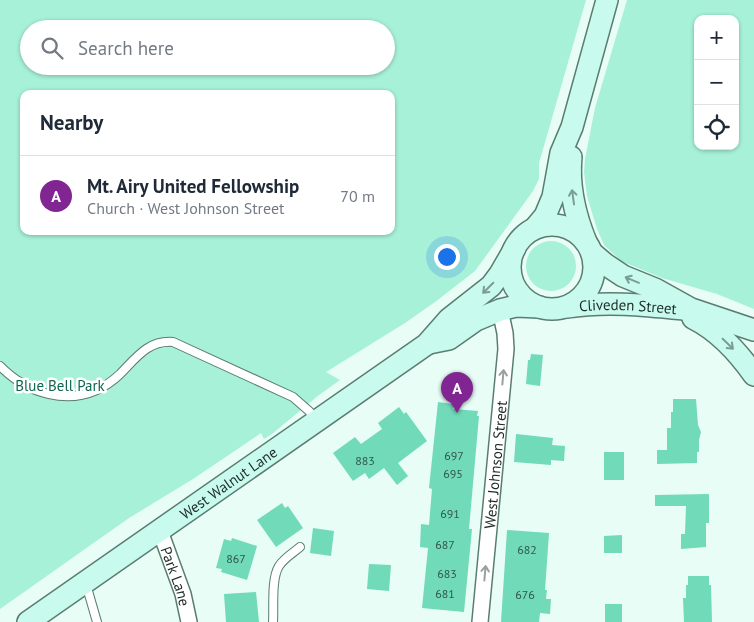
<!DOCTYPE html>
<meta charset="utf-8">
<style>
:root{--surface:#fff;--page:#f6f6f7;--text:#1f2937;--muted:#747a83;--line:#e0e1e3;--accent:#812592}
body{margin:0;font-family:"PT Sans",sans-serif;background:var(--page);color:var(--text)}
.controls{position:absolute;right:15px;top:15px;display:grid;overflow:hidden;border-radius:10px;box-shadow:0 1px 4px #0004}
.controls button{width:45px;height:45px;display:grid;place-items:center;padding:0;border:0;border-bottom:1px solid var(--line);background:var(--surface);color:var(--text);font:25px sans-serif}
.you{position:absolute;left:446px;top:256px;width:18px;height:18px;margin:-12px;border:4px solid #fff;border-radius:50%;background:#1a73e8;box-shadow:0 0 0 8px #1a73e833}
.badge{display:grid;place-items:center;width:32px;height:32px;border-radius:50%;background:var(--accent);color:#fff;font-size:16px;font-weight:700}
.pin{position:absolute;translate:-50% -41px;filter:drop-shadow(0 1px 2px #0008)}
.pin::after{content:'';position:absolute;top:26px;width:18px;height:15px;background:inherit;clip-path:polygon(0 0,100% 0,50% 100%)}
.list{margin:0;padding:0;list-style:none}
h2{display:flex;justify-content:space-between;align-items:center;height:65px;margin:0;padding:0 20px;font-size:21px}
h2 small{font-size:16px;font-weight:400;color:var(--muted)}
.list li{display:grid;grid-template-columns:32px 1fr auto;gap:15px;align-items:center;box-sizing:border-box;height:80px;padding:0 20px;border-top:1px solid var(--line)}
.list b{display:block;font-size:19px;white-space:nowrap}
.list p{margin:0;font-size:16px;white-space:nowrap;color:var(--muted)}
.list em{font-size:16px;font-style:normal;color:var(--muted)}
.icon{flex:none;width:28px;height:28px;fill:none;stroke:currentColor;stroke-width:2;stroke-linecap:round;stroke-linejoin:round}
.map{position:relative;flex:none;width:754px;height:622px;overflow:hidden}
.search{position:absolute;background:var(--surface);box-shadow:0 1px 4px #0004;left:20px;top:20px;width:375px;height:55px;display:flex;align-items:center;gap:12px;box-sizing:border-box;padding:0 18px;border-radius:28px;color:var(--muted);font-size:19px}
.panel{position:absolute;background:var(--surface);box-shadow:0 1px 4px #0004;left:20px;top:90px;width:375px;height:145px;border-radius:10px}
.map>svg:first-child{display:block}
.green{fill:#a6f1d8;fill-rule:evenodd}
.building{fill:#70dab9}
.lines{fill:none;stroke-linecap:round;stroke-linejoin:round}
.lane-casing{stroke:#5b7d71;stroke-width:10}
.street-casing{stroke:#5b7d71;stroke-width:18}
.secondary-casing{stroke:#5b7d71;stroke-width:24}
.lane{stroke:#fff;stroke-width:8}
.street{stroke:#fff;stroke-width:15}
.secondary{stroke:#c8fbee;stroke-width:21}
.oneway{stroke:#7b9d94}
.oneway2{stroke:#99a09d}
.labels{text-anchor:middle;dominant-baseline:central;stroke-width:5;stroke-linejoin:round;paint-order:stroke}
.number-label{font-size:12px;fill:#32574b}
.street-label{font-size:15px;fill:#1d2b26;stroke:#fff}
.park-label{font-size:15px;fill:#0e6550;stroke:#fff}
</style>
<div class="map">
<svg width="754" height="622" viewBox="0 0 754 622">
<rect width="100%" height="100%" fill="#e7fdf5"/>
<!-- green -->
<path class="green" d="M0,0h586l-47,163v16l-6,12 -58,80 -40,31 -30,21 -79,49 14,8 -21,15 -47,39 -8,5 -3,-6 -68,46 -64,39 -129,91zM29,29h357v37h-357zM24,94h367v137h-367z
M627,0h127v309l-37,-15 -55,-16 -41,-17 -17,-16 -7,-16 -10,-33 -3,-24 1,-13 10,-51zM698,19h37v127h-37z
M526 266a25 25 0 1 1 50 0a25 25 0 1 1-50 0Z"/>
<!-- building -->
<path class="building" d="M531,354l12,1 -3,31 -14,-2 2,-24h2z
M673,399h23l2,26 3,7 -2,8v12h-2v11l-40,1v-14h10v-22h4v-16h2z
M438,402l15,2v5l25,2 -1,5h2l-10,113h3l-8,83 -42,-4 6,-60 -8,-1 1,-23 8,1 3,-36 -3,-1z
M399,407l5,7 2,-2 21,29 -29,22 10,13 -11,9 -13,-17 -15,11 -4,-6 -12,8 -20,-28 22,-16 6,7 21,-15 -4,-6z
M516,434l37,4 -1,7 13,1 -1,15 -13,-1v5l-37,-3z
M604,452h20v28h-20z
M709,494v29h-3v24l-25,2v-15h4l1,-28h-31v-11z
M282,503l3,5 3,-2 15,22 -27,19 -19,-27z
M313,528l21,3 -3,25 -21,-3z
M507,530l42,3 -4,57h2l-1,9h5l-1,15 -10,-1 -1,9h-38z
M622,535v18h-18v-17z
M232,538l25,8 -10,34 -26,-8 1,-3 -6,-1 8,-29 7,2z
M369,564l22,1 -2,26 -22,-2z
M688,576h21v9h2l1,37h-28l-1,-24h3v-13h2z
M256,592l3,30h-33l-2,-28z
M605,604h17v18h-17z"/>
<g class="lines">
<!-- lane casing -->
<g class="lane-casing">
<path id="lane" d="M0,366c14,14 29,24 49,28 27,6 51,-1 71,-20 16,-16 28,-34 53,-32l120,55 16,14 7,9
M86,584l11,38
M273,622c1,-15 -2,-43 6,-56 5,-8 14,-13 21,-19"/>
</g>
<!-- street casing -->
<g class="street-casing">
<g id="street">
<path id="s1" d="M160,531l23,63 6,28"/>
<path id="s2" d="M480,622l26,-273 -1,-16 -5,-23"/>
</g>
</g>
<!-- secondary casing -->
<g class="secondary-casing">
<g id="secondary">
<path d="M571,157c-3,30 4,58 15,85"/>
<circle cx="552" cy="267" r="42"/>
<path d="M535,228l10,-12 8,-19 8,-44 11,-26 35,-127"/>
<path d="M592,253l13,11 18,12 32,13 36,20 63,21"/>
<path id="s3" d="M567,307c39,-6 77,-2 116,2"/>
<path d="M693,318c26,13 45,34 61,57"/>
<path d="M429,343l20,-4 27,-19 24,-10 16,-4 23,1"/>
<path id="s4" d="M28,622l399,-278 22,-25 42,-33 9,-12 15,-26"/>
</g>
</g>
<!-- lane -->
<use href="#lane" class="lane"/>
<!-- street -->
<use href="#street" class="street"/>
<!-- secondary -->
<use href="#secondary" class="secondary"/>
</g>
<!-- one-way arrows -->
<defs><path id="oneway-shaft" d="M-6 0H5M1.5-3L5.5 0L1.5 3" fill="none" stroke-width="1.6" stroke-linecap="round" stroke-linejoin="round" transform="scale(1.25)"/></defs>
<g class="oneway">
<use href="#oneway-shaft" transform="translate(573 197) rotate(-98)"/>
<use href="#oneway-shaft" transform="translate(632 280) rotate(-157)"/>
<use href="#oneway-shaft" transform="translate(488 288) rotate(135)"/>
<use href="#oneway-shaft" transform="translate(728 344) rotate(44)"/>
</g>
<g class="oneway2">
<use href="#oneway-shaft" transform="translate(503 377) rotate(-85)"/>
<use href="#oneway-shaft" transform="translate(485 573) rotate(-85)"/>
</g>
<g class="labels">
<!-- number labels -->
<g class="number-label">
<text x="454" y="455">697</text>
<text x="365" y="460">883</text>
<text x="453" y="473">695</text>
<text x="450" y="513">691</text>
<text x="445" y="544">687</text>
<text x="527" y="549">682</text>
<text x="236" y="558">867</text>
<text x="447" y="573">683</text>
<text x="445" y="593">681</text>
<text x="525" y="594">676</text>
</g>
<!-- street labels -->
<g class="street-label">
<text stroke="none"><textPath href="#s3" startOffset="61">Cliveden Street</textPath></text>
<text stroke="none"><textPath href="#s2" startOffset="158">West Johnson Street</textPath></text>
<text stroke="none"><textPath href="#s4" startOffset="244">West Walnut Lane</textPath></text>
<text stroke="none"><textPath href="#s1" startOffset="48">Park Lane</textPath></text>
</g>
<!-- park labels -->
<g class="park-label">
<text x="60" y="385">Blue Bell Park</text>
</g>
</g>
</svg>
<div class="controls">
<button>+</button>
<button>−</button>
<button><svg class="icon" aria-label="locate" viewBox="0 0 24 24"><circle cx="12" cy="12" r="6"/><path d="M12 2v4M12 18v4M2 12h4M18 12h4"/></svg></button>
</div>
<div class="you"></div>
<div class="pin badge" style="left:457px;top:413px">A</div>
<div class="search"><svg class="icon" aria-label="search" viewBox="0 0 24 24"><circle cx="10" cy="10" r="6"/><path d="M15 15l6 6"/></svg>Search here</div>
<section class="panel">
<h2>Nearby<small></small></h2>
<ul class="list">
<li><span class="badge">A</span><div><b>Mt. Airy United Fellowship</b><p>Church · West Johnson Street</p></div><em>70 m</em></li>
</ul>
</section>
</div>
